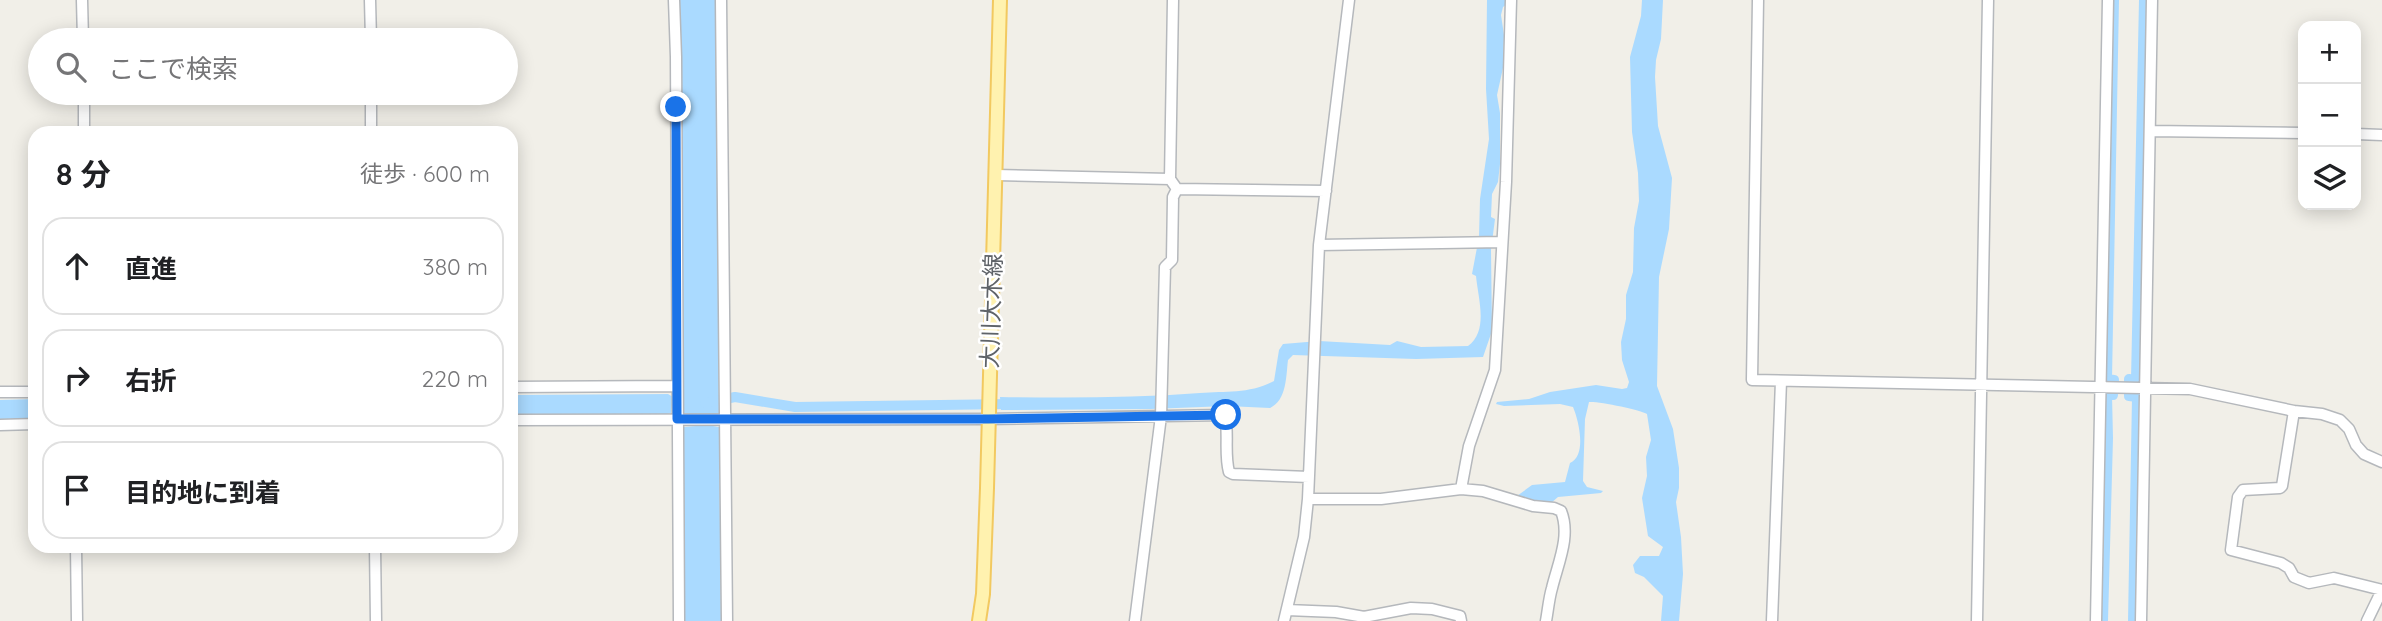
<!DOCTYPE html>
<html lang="ja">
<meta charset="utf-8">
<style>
:root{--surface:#fff;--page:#f6f6f6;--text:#202124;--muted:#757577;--line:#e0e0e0}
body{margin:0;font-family:Quicksand,"Noto Sans JP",sans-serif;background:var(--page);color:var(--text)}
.controls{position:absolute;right:21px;top:21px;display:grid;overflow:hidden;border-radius:14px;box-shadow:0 4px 18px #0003}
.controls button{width:63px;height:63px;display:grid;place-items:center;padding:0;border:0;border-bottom:2px solid var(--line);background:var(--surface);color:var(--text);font:35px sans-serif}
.stop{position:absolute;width:21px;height:21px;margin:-16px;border:5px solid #1a73e8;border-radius:50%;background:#fff}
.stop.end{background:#1a73e8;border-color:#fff;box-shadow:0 2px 7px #0008}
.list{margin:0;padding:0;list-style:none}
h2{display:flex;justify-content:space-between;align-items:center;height:91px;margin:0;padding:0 28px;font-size:30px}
h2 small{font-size:23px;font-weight:400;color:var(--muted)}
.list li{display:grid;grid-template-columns:46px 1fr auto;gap:21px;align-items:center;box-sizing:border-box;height:98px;margin:0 14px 14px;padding:0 14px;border:2px solid var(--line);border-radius:21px}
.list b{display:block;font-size:26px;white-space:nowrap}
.list em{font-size:23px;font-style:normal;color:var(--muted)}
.icon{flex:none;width:38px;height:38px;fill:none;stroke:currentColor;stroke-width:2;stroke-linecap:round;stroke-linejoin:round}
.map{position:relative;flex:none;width:2382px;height:621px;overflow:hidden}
.search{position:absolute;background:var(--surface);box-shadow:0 4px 18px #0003;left:28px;top:28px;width:490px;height:77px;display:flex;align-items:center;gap:18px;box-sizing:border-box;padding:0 24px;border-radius:38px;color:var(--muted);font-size:26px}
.panel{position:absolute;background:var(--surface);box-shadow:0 4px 18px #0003;left:28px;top:126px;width:490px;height:427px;border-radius:21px}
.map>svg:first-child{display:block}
.water{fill:#aadaff}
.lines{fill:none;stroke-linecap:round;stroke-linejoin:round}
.canal{stroke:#aadaff;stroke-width:10}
.minor-casing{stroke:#b5b8bc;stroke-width:13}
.major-casing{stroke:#f2c960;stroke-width:16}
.minor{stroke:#fff;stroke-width:10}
.major{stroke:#fff2af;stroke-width:12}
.route{stroke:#1a73e8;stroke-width:9}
.labels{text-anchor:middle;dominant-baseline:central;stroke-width:5;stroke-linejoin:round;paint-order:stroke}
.street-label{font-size:23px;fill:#5f6368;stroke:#fff}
</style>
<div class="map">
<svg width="2382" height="621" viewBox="0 0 2382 621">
<rect width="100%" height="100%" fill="#f1efe8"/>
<!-- water -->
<path class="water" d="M679,0h37l3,413 -12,2v10l12,2 2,194h-36l-2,-194 13,-1 1,-11 -14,-2z
M1487,0h20v4l-4,3 -2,8 3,20 -1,33 -6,27 3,18v51l-2,18 -6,12 -1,23 4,2 -4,31 1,81 -9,26 -67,2 -123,-4 -5,5c-2,16 -1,40 -18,48l-43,-2 -76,3 -150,1 -1,-13c67,1 134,1 200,-4 26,-2 50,1 74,-12l5,-31 4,-6 36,-3 71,4 7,-4 24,6 47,-1c21,-15 10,-48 8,-70l-4,-2 7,-37 1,-38 9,-60 -3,-50z
M1642,0h21l-2,39 -5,21 -1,17 3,49 14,52 -3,51 -10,48 -2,109 16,43 6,39v20l-3,14 5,35 2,37 -4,47h-18l2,-25 -19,-19 -9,-4 -2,-8 7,-9h19l4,-9 -15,-11 -6,-38 5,-22 -1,-19 5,-17 -4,-26c-6,-4 -49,-13 -58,-12l-4,17 -2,62 4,6 16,4 -2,2 -43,4 -7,6 -29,-4 -5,-3 15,-11 33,-3 5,-19c17,-7 9,-42 3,-56l-13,-3 -56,2 -8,-2 1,-2 32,-3 21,-7 46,-7 26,4 5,-1 2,-6 -7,-22 -1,-18 5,-23v-24l7,-23 1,-44 5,-27 -1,-28 -6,-41 -2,-75 11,-41z
M668,394l5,3 -2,16 -4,1 -156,2v-21z
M35,399v21h-35v-20z"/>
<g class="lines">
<!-- canal -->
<path class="canal" d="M705,403l30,-6 60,10 218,-3
M2103,621l5,-183 -1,-43h6l1,-15 -7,-1 7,-379
M2133,621l4,-224 -8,-1v-17l7,1 8,-380"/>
<!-- minor casing -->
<g class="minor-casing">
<path id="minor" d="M82,0l1,40
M370,0l1,40
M674,0l2,57 3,564
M721,0l6,621
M1173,0l-3,179 7,10
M1758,0l-6,380 438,9 104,22 28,3 18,6 9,9 7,16 8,9 18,8
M84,93v40
M371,93v40
M2150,131l153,2
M2356,134l26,1
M996,175l174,4
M1177,189l149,2
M1319,245l183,-3
M511,387l166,-1
M0,392h35
M2294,411l-12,75 -2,2 -37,2 -5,7 -7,53 50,13 8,5 5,9 15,6 25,-5 48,12
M511,420l477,-1 237,-4c4,19 -1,38 4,57l4,2 76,3
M0,425l35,-1
M1461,489l8,-43 26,-76 11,-188 5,-182
M1308,499h73l80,-10 22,2 50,15 21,2 7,3c10,25 -3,52 -9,77 -3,10 -4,22 -6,33
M76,546l1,75
M375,546l1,75
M1287,610l49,2 28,5 47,-9 21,1 28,7 1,5
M1135,621l26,-205 4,-149 7,-7 1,-63 4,-8
M1284,621l20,-84 4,-38 11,-254 30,-245
M1772,621l9,-240
M1977,621l11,-621
M2096,621l12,-621
M2141,621l11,-621
M2367,621l15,-31"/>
</g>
<!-- major casing -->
<g class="major-casing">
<path id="major" d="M979,621l4,-27 4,-106 13,-488"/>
</g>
<!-- minor -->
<use href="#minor" class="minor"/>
<!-- major -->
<use href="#major" class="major"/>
</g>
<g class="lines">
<!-- route -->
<path class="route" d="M676,107l1,312h311l238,-4"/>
</g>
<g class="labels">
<!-- street labels -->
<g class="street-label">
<text transform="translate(991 311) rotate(-88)">大川大木線</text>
</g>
</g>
</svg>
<div class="controls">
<button>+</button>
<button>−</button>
<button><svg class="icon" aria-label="layers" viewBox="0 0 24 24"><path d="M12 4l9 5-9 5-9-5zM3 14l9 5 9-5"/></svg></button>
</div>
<div class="stop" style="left:1226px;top:415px"></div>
<div class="stop end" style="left:676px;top:107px"></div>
<div class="search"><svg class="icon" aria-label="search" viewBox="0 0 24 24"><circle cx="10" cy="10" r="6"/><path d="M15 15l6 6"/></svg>ここで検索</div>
<section class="panel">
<h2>8 分<small>徒歩 · 600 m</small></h2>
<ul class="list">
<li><svg class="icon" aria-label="ahead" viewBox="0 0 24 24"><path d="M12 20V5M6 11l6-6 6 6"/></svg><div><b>直進</b></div><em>380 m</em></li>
<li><svg class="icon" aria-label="right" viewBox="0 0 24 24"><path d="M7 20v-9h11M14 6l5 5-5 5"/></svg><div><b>右折</b></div><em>220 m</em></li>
<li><svg class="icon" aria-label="arrive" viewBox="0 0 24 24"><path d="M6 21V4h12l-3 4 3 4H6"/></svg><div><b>目的地に到着</b></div></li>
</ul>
</section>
</div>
